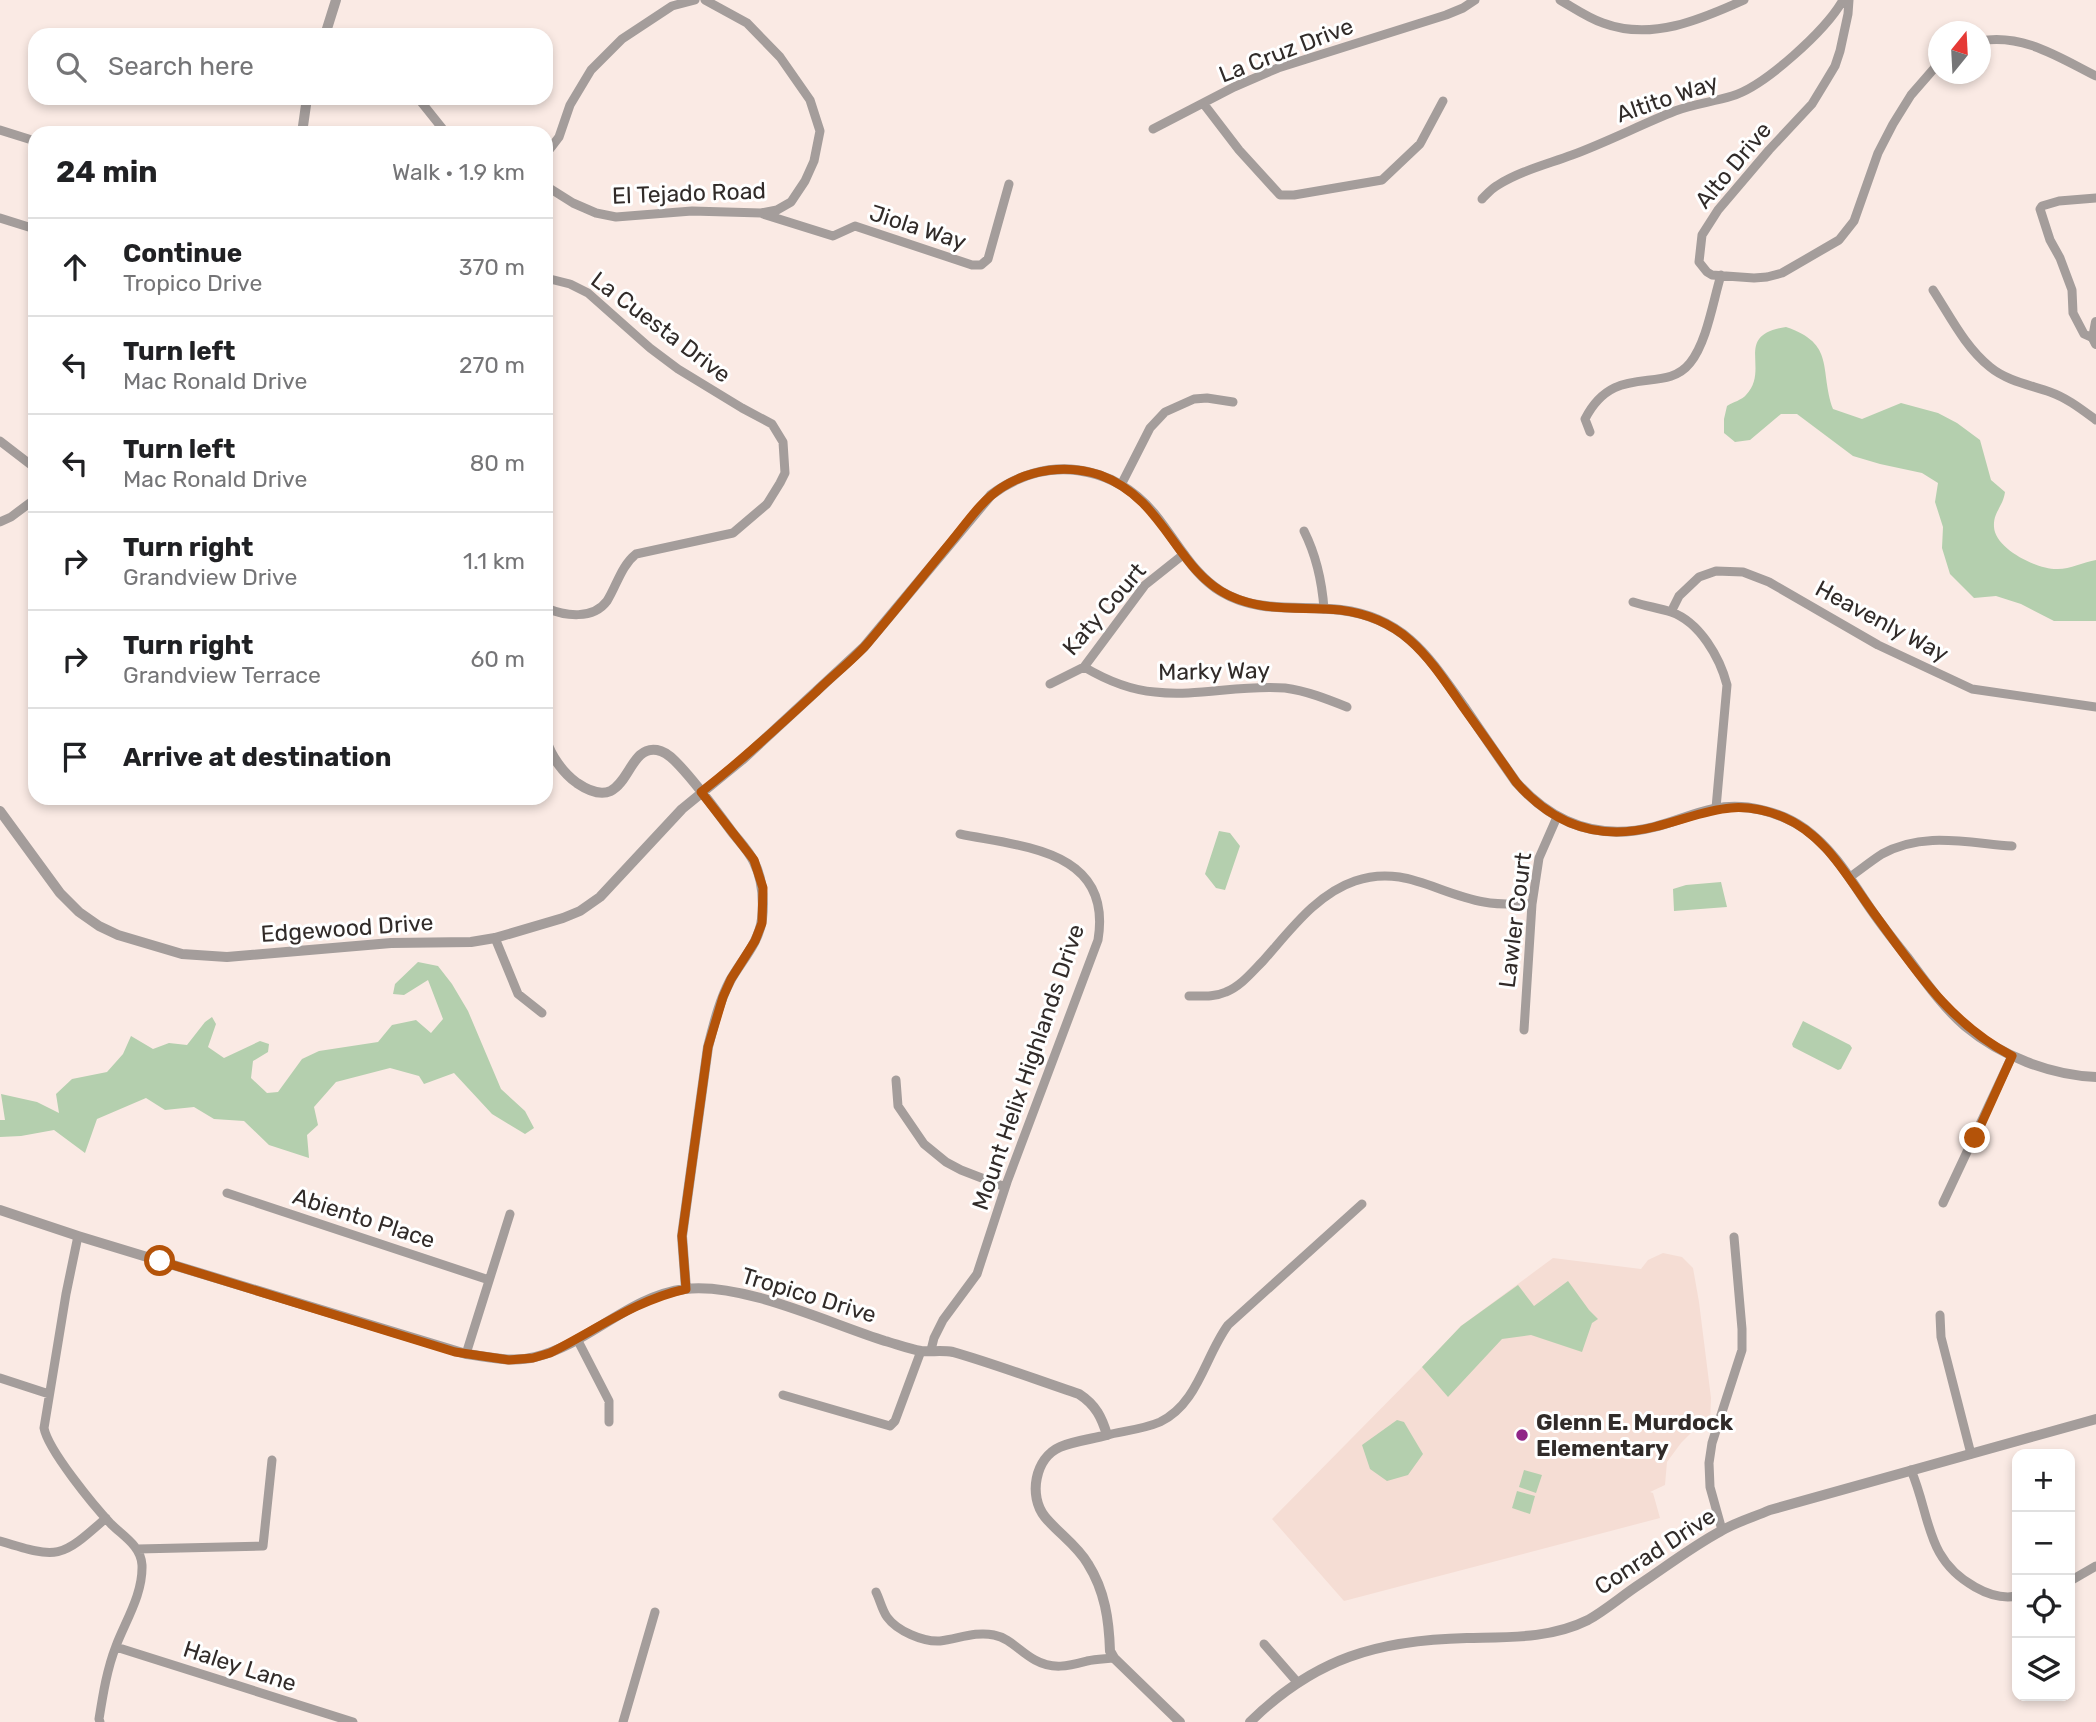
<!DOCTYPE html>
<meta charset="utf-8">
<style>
:root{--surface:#fff;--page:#f2f2f2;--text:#202124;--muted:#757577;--line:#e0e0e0}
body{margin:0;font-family:Rubik,sans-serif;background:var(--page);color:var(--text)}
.controls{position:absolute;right:21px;bottom:21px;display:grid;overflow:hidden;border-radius:14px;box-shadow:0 4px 10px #0003}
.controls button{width:63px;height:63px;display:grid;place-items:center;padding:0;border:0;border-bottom:2px solid var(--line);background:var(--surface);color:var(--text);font:35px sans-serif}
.compass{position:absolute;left:1928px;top:21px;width:63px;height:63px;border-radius:50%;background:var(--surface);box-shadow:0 4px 10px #0003;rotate:18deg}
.stop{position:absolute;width:21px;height:21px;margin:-16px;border:5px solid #b45309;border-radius:50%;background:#fff}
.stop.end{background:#b45309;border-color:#fff;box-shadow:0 2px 7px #0008}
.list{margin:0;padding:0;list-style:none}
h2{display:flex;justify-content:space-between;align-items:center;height:91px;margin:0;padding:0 28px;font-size:30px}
h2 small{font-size:23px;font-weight:400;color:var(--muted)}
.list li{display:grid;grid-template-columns:46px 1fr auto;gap:21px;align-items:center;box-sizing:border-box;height:98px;padding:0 28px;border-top:2px solid var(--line)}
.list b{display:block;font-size:26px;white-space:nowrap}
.list p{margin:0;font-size:23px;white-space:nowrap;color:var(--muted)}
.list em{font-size:23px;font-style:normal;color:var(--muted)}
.icon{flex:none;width:38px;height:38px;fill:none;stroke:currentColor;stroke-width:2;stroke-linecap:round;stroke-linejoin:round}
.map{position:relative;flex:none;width:2096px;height:1722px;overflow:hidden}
.search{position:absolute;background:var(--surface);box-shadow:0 4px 10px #0003;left:28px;top:28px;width:525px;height:77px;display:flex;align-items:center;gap:18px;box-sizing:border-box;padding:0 24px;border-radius:21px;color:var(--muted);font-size:26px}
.panel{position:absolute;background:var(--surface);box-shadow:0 4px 10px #0003;left:28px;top:126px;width:525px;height:679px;border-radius:21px}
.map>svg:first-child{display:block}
.built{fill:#f5ddd4}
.green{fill:#b4cfae}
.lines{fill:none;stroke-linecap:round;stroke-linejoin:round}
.minor{stroke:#a49d9b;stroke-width:9}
.tertiary{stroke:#a49d9b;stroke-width:10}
.route{stroke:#b45309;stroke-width:9}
.poi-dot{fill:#902588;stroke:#fff;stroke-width:2.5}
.labels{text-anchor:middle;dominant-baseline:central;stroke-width:6;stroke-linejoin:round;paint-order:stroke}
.street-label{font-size:23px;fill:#312b29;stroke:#fff}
.poi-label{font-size:23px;font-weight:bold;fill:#312b29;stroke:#fff;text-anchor:start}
</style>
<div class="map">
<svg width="2096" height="1722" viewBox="0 0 2096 1722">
<rect width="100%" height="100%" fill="#faeae4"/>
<!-- built -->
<path class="built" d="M1663,1253l19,4 11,11 6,34 12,96 -1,25 -13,4 -16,16 -14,19 -2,23 -15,7 3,1 7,25 -316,83 -72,-82 150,-152 39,-41 92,-68 88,11 7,-9z"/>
<!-- green -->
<path class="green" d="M1786,327c50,17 33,42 47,82l29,10 39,-16 37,10 19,10 23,17 11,40 14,12c-2,15 -12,20 -11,35 1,22 44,43 64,42 12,0 26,-7 38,-9v61h-42l-33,-17 -25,-8 -22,2 -24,-24 -8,-26 1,-21 -8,-25 3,-19 -16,-10 -42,-9 -27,-8 -56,-42h-16l-31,26 -15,2 -11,-9v-14l3,-13c6,-4 15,-6 19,-11 25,-26 -14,-60 40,-68z
M1219,831l11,2 10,13 -15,44 -9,-2 -11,-14z
M1721,882l6,25 -53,4 -1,-22 13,-4z
M418,962l20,4 14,18 16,27 33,78 24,22 9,17 -9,6 -33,-20 -38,-41 -30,11 -5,-8 -29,-8 -54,14 -22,25 4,18 -11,10 2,23 -40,-13 -25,-24 -30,-2 -20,-12 -29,3 -19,-12 -49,21 -12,34 -31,-23 -33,6 -21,1v-17h5l-4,-26 36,8 22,11 -3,-19 16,-15 35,-7 16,-18 8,-18 22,13 16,-6 18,2 18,-23 7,-5 4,7 -8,23 16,11 36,-17 9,3 -1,8 -15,9 -2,17 16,15 11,-1 24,-33 17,-8 59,-9 14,-17 24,-5 15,13 12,-14 -15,-39 -24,15 -11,-1 2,-10z
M1803,1021l47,24 2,3 -11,21 -3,1 -45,-23 -1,-3z
M1568,1281l21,29 9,9 -6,4 -10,29 -51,-17 -29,4 -54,58 -26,-30 39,-41 57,-41 16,21z
M1397,1420l7,2 19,32 -15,21 -21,6 -17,-12 -8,-24z
M1524,1470l18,5 -6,18 -17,-6z
M1517,1491l18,5 -5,18 -18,-6z"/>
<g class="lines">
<!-- minor -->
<path class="minor" d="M1560,0c14,8 28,18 43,23 48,18 97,-3 141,-23
M1849,0l-1,14 -8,37 -5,15 -9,15 -14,23 -43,46 -51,60 -16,25 -3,27 8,10 5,3 42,3 13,-1 15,-4 57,-33 15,-19 24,-68 15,-29 18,-29 27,-31
M1980,41c43,-8 80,17 116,35
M418,98l28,35
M1203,103l36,47 41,45h14l88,-15 38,-36 23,-43
M1153,129l81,-42 44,-19 168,-53 17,-7 12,-8
M0,130l35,11
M546,154l13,-17 11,-32 21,-35 31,-31 50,-33 23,-6
M546,186l27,17 23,10 20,4 76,-6 69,2 16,-3 14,-8 14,-21 9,-20 6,-30 -10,-31 -30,-43 -33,-34 -42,-23
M1482,199c5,-5 10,-11 16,-14 22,-14 50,-21 74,-30 35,-13 68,-30 103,-44 18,-7 38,-9 57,-15 33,-10 94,-66 111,-96
M763,214l70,22 22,-10 117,39h9l7,-6 21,-75
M0,218l35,11
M546,278l24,6 18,9 62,55 28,21 64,39 30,16 11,18 2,31 -5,10 -13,21 -34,29 -97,21c-15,12 -19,31 -29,47 -14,19 -42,15 -61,7
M1933,290c17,26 32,57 57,77 17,14 40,18 60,25 17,6 31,17 46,28
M2093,338l-9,-4 -11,-21 -1,-23 -12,-32 -10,-18 -10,-31 2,-3 17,-5 37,-3
M1590,432l-5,-13c30,-59 79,-23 105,-56 17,-21 23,-62 31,-88
M0,441l35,27
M1121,485l29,-57 15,-16 29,-13 13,-1 26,4
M0,522l11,-5 24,-18
M1304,531c13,26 18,50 20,78
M1633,602c12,4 26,6 38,10 29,10 49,46 56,73l-11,123
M1671,612l8,-16 20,-19 17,-6 27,1 26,10 109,63 94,44 124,18
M1084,667c22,13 45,23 71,25 43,5 87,-8 130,-4 22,3 42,11 62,19
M1050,684l34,-17 61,-82 39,-31
M1850,877c10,-7 21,-16 32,-23 41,-23 86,-11 130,-8
M495,938l23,56 24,19
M1189,996c13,0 26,1 37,-4 15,-6 26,-20 37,-31 26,-29 53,-67 92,-80 49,-17 82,13 129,21 15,3 32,2 48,2
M1524,1030l8,-126 7,-46 18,-41
M896,1080l2,26 26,38 22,18 15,8 44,17
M227,1193l262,87
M1943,1203l69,-147
M78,1236l-12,58 -22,134c4,22 50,78 67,96 12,12 30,22 31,41 1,29 -16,55 -26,81 -9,23 -13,48 -17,73l1,3
M1940,1315l1,22 30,117
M577,1339l32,62v21
M931,1350l3,-12 9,-18 34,-46 30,-92 91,-242c15,-90 -75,-93 -138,-106
M466,1354l44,-140
M0,1378l49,16
M783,1395l107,31 5,-5 26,-70
M1107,1435c17,-4 37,-6 53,-13 38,-18 45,-66 68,-97l134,-121
M1911,1470c20,47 14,89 64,117 14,8 27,12 42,9
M1722,1530l-12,-43 -1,-24 3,-20 30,-93v-21l-8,-92
M0,1541c59,18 60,18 106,-23
M138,1549l125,-3 9,-86
M2070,1581l26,-15
M876,1592c4,8 6,18 11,25 10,14 36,25 53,24 18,-2 35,-10 54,-6 16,3 26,17 41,25 18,10 33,6 52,1 9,-2 18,-2 27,-3
M1264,1644l34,39
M116,1647l237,75
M623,1722l32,-110"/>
<!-- tertiary -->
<path class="tertiary" d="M325,35l11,-35
M302,133l5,-35
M2096,322l-3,16 3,6
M546,684v8
M546,740c5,16 17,33 31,43 53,36 46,-39 80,-33 6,1 13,6 18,11 21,21 39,47 57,71 7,9 17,19 22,30 9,18 10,38 8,57 -3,24 -21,42 -32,62 -11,21 -16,43 -22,66l-26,189 4,53
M0,811l60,82 19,19 20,14 19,9 64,19 45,3 164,-14 80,-1 24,-4 68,-20 17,-7 20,-14 82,-88 60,-49 122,-113 127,-152c54,-41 123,-32 165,21 21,26 37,59 66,76 37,22 77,13 119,18 65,8 89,49 124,98 17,25 34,50 51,74 37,42 82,59 138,45 20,-5 40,-14 60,-18 30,-7 67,3 91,20 29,21 47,53 67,82 11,16 23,31 35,46 18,24 35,49 58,69 36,30 85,49 131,51
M0,1210l78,26 388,118c23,3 47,9 69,3 54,-13 94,-61 150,-68 58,-7 143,34 200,52 11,3 24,8 36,10 10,1 21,-1 32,1 42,12 84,28 126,42 17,11 23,24 28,41 -15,4 -33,6 -47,12 -25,11 -32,49 -15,70 13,16 32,28 43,47 17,27 21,56 22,87l4,7 66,64
M1250,1722c65,-64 128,-82 217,-84 41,-1 83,1 121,-18 18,-10 35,-25 52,-36 27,-18 53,-38 81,-53 15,-9 33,-14 49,-21l326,-91"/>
</g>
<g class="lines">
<!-- route -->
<path class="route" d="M160,1261l295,91 54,8 24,-2 17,-5c46,-23 86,-53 136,-64l-4,-53 26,-189 15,-50 8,-18 24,-38 7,-18 1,-35 -9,-28 -53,-68c40,-31 77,-65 115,-100 16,-16 36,-31 51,-48 28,-33 55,-67 83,-101 16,-19 30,-41 51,-55 29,-19 66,-24 99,-13 65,24 75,94 128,120 37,18 74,11 112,15 65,8 89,48 123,97 18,25 36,50 53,75 37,43 83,59 138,45 49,-12 78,-31 129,-10 43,18 64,60 90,95 42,57 75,110 139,144l-37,82"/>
</g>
<!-- markers -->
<circle class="poi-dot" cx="1522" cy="1435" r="7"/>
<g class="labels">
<!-- street labels -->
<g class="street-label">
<text transform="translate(1286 50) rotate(-21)">La Cruz Drive</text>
<text transform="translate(1667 98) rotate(-19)">Altito Way</text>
<text transform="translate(1733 165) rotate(-50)">Alto Drive</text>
<text transform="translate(689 193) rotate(-2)">El Tejado Road</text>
<text transform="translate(918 227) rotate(18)">Jiola Way</text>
<text transform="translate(661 327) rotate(37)">La Cuesta Drive</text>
<text transform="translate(1104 609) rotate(-49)">Katy Court</text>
<text transform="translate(1882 621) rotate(28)">Heavenly Way</text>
<text transform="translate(1214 671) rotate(-1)">Marky Way</text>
<text transform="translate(1515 920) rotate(-83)">Lawler Court</text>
<text transform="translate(347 928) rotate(-4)">Edgewood Drive</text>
<text transform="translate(1028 1067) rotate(-71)">Mount Helix Highlands Drive</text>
<text transform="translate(364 1218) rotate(18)">Abiento Place</text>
<text transform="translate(809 1295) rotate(17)">Tropico Drive</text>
<text transform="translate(1655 1551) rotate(-33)">Conrad Drive</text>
<text transform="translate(240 1666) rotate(18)">Haley Lane</text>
</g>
<!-- poi labels -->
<g class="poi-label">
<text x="1536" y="1422">Glenn E. Murdock<tspan x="1536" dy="26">Elementary</tspan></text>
</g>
</g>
</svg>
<div class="controls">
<button>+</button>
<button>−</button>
<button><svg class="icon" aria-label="locate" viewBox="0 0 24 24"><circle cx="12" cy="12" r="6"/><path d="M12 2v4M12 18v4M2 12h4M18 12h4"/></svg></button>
<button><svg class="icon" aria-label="layers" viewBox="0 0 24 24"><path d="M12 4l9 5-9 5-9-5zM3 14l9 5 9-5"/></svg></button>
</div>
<svg class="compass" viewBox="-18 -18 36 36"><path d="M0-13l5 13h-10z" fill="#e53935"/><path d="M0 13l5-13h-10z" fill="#757577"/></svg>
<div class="stop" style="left:160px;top:1261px"></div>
<div class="stop end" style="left:1975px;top:1138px"></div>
<div class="search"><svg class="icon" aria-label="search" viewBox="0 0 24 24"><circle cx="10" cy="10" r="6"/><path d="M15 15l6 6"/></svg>Search here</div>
<section class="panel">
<h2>24 min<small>Walk · 1.9 km</small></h2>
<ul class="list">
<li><svg class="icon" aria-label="ahead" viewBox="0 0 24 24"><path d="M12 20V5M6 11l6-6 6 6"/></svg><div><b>Continue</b><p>Tropico Drive</p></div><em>370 m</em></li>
<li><svg class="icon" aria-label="left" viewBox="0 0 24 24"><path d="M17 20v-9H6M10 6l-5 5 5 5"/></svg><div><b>Turn left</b><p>Mac Ronald Drive</p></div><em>270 m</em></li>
<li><svg class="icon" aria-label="left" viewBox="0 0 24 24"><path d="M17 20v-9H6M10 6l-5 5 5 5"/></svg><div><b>Turn left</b><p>Mac Ronald Drive</p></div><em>80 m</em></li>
<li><svg class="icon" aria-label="right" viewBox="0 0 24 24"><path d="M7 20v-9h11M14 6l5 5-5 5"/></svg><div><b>Turn right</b><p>Grandview Drive</p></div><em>1.1 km</em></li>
<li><svg class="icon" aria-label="right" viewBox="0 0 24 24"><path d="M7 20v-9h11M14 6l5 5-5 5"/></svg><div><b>Turn right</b><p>Grandview Terrace</p></div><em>60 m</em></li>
<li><svg class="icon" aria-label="arrive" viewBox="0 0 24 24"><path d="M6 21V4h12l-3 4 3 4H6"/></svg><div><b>Arrive at destination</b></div></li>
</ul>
</section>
</div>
